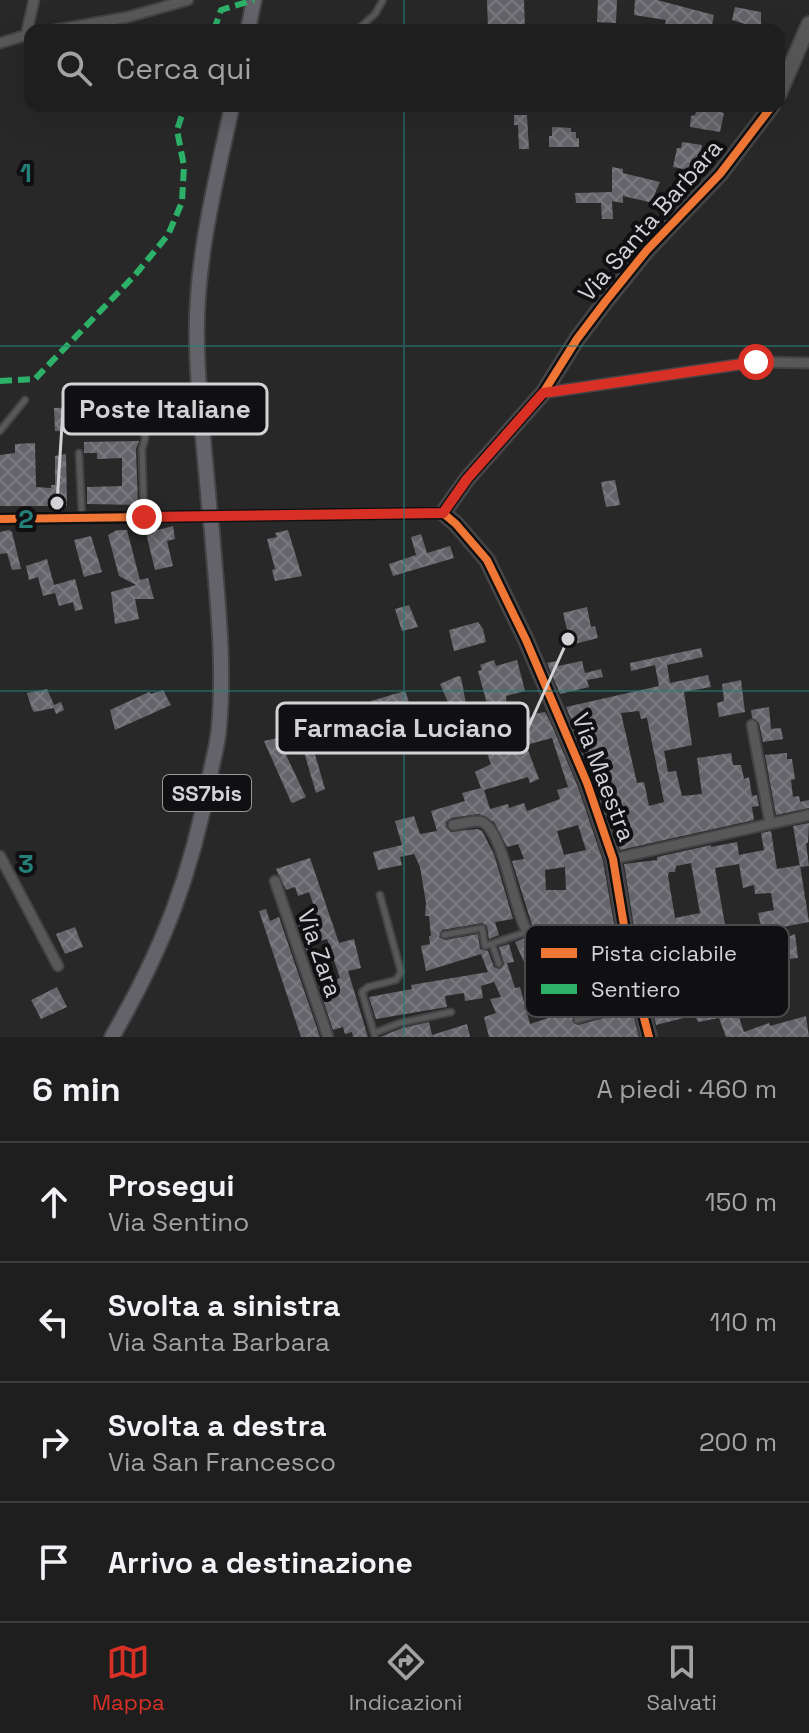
<!DOCTYPE html>
<html lang="it">
<meta charset="utf-8">
<style>
:root{--surface:#1e1e1f;--page:#262728;--text:#f1f3f6;--muted:#a1a2a4;--line:#3c3c3d;--accent:#d93025}
body{margin:0;font-family:"Space Grotesk",sans-serif;background:var(--page);color:var(--text)}
.stop{position:absolute;width:24px;height:24px;margin:-18px;border:6px solid #d93025;border-radius:50%;background:#fff}
.stop.end{background:#d93025;border-color:#fff;box-shadow:0 2px 8px #0008}
.list{margin:0;padding:0;list-style:none}
h2{display:flex;justify-content:space-between;align-items:center;height:104px;margin:0;padding:0 32px;font-size:34px}
h2 small{font-size:26px;font-weight:400;color:var(--muted)}
.list li{display:grid;grid-template-columns:52px 1fr auto;gap:24px;align-items:center;box-sizing:border-box;height:120px;padding:0 32px;border-top:2px solid var(--line)}
.list b{display:block;font-size:30px;white-space:nowrap}
.list p{margin:0;font-size:26px;white-space:nowrap;color:var(--muted)}
.list em{font-size:26px;font-style:normal;color:var(--muted)}
.icon{flex:none;width:44px;height:44px;fill:none;stroke:currentColor;stroke-width:2;stroke-linecap:round;stroke-linejoin:round}
.map{position:relative;flex:none;width:809px;height:1037px;overflow:hidden}
.search{position:absolute;background:var(--surface);box-shadow:0 8px 32px #0002;left:24px;right:24px;top:24px;height:88px;display:flex;align-items:center;gap:20px;box-sizing:border-box;padding:0 28px;border-radius:16px;color:var(--muted);font-size:30px}
.sheet{height:584px;background:var(--surface)}
nav{display:flex;justify-content:space-around;align-items:center;box-sizing:border-box;height:112px;border-top:2px solid var(--line);background:var(--surface);font-size:22px;color:var(--muted)}
nav a{display:grid;justify-items:center;gap:4px}
nav .on{color:var(--accent)}
.map>svg:first-child{display:block}
.building{fill:url(#building-cross-hatch);fill-rule:evenodd}
.lines{fill:none;stroke-linecap:round;stroke-linejoin:round}
.lane-casing{stroke:#434345;stroke-width:9}
.street-casing{stroke:#434345;stroke-width:13}
.secondary-casing{stroke:#434345;stroke-width:18}
.primary-casing{stroke:#434345;stroke-width:18}
.lane{stroke:#585859;stroke-width:5}
.street{stroke:#585859;stroke-width:9}
.secondary{stroke:#585859;stroke-width:14}
.primary{stroke:#646369;stroke-width:14}
.primary-bridge-casing{stroke:#434345;stroke-width:18;stroke-linecap:butt}
.primary-bridge{stroke:#646369;stroke-width:14}
.quiet{stroke:#2db169;stroke-width:6;stroke-dasharray:12 6;stroke-linecap:butt}
.cycleway-casing{stroke:#101012;stroke-width:13}
.cycleway{stroke:#f07635;stroke-width:8}
.route{stroke:#d93025;stroke-width:10}
.grid{fill:none;stroke:#237f78;stroke-width:2;stroke-opacity:0.55}
.labels{text-anchor:middle;dominant-baseline:central;stroke-width:8;stroke-linejoin:round;paint-order:stroke}
.shield{fill:#101012;stroke:#98989a;stroke-width:2}
.shield-label{font-size:22px;font-weight:bold;fill:#d3d3d5}
.street-label{font-size:24px;fill:#d3d3d5;stroke:#101012}
.key{fill:#101012;stroke:#4a4a4c;stroke-width:2}
.key-label{font-size:22px;fill:#d3d3d5}
.grid-label{font-size:26px;text-anchor:middle;font-weight:bold;fill:#237f78;stroke:#101012;stroke-width:8;stroke-linejoin:round;paint-order:stroke}
.leader{fill:none;stroke:#d3d3d5;stroke-width:3}
.callout-dot{fill:#d3d3d5;stroke:#101012;stroke-width:3}
.callout{fill:#101012;stroke:#d3d3d5;stroke-width:3}
.callout-label{font-size:26px;text-anchor:middle;font-weight:bold;fill:#d3d3d5}
</style>
<div class="map">
<svg width="809" height="1037" viewBox="0 0 809 1037">
<defs>
<pattern id="building-cross-hatch" width="8" height="8" patternUnits="userSpaceOnUse" patternTransform="scale(2)"><rect width="8" height="8" fill="#65646a"/><path d="M0 0l8 8M0 8l8-8" fill="none" stroke="#7a797e"/></pattern>
</defs>
<rect width="100%" height="100%" fill="#282829"/>
<!-- building -->
<path class="building" d="M487,0h37l1,30h-37z
M598,0h19l-1,23 -19,-1z
M635,0h22l57,15 -3,15h-47l2,-10 -32,-5z
M735,7l26,5v17l-29,-9z
M698,106l26,7 -4,19 -30,-5 1,-11 4,-1z
M514,115h13l2,34h-10l-1,-24h-4z
M552,127l19,1v4h5v6h3v9h-30v-11h3z
M682,142l20,3 -3,14h-3l-1,4 -5,-1 -1,8 -16,-3 4,-19h4z
M612,167l11,2v4l37,9 -8,18 -3,2 -26,-6v7l-11,-2 1,18h-11l-1,-16h-25l-1,-10 37,-1z
M87,407l-2,25 -30,-1 -1,-23z
M139,441l-3,8 2,56 -51,-1v-17l35,-1v-28l-25,1v-6h-13v-11z
M35,443l1,44 15,1v-3h4v-29l11,-2 1,52h-67v-51l15,-2v-9z
M615,480l5,25 -14,2 -5,-25z
M173,526l2,13 -8,2 6,25 -18,4 -9,-37z
M9,530l3,2 9,37 -9,1 -5,-17 -7,1v-22z
M117,530h10l13,50 8,-2 6,21h-19l4,20 -24,5 -4,-32 25,-7 -17,-9 -11,-41z
M288,530l14,46 -27,5 -3,-11 3,-1 -8,-30 10,-2 -2,-4z
M421,534l6,19 23,-7 4,12 -61,18 -4,-12 27,-9 -5,-18z
M91,536l11,36 -18,5 -10,-37z
M47,559l7,26 21,-6 8,30 -8,2 -2,-9 -14,4 -4,-13 -12,3 -5,-19 -9,3 -3,-14z
M409,605l9,22 -16,4 -7,-22z
M587,607l4,20 4,-1 3,12 -28,7 -3,-1 -2,-9 3,-1 -5,-21z
M478,622l5,7 3,13 -32,9 -5,-21z
M701,648l2,9 -36,8 3,18 38,-8 3,12 -27,5 8,53 -28,6 4,21 8,-1 6,25 20,-2 -5,-36 34,-5 2,12h8l3,14 5,-2 3,19 5,-1 2,11 -7,1 2,13 -134,30 -24,-71 -30,-72 93,-21 -4,-21 -24,6 -1,-8zM639,711l2,8 6,-1 17,84 -15,4 -5,-24 -7,1 -16,-70z
M494,660l2,6 21,-6 8,31 -19,5 1,17 -12,3 6,21 16,-5 -3,-10 21,-6 -1,-2 11,-2 5,9 28,66 25,74 12,69h-58l-25,-5 -20,-64 12,-2 -6,-15 -11,3 -13,-25 -15,-8 -28,4 -5,4v5l5,5 26,-3 5,2 12,23 19,65 -18,3 4,13 -10,4 -2,-13 -5,-3 -40,7 -3,7 6,3 33,-6 2,15 8,2 6,16 5,2 5,-5 -5,-17 10,-3 5,18 -7,1 8,25 5,-1 10,37 21,-7 -1,-11 -3,-8 -6,2 -26,-58 10,-4 31,7 42,1v2l19,-2 3,15 -12,4 -3,4 3,36 -33,10 -3,6 6,4 34,-9 13,-6 -9,-36 6,-2 17,65h-150l-5,-20 12,-4 -6,-14 11,-2 -7,-15 -13,4 2,12 -18,3 -1,-8 -19,3 2,11 -71,12 -7,-22 43,-8 -1,-4 77,-13 -7,-18 -55,17 -5,-25 9,-2 -1,-8h2l-2,-20h-4l1,-13 -6,-36 -6,-13 -14,3 2,8 -24,5 -5,-18 29,-7 -7,-24 19,-5 6,18 17,-3 -6,-20 34,-10 -3,-8 19,-5 -6,-16 16,-8 -8,-21 -3,1 -2,-4 -29,8 -4,-10 21,-6 -2,-6 10,-3 -2,-7 17,-5 -11,-40 4,-1 -2,-5zM552,738l16,49 -11,3 3,9 -33,12 -3,-8 -15,5 -1,-4 -18,5 -6,-19 44,-13 2,6 9,-4 -13,-34zM578,825l8,25 -22,5 -7,-24zM565,867l1,23h-20l-1,-20z
M557,661l1,5 24,-5 3,12 16,-4 2,8 -16,3 2,7 -29,7 -13,-31z
M458,676l3,1 5,27 -15,5 -11,-25z
M741,680l4,32 -26,5 -2,-14 7,-2 -2,-17z
M47,689l7,16 7,-3 3,8 -8,4 -2,-6 -20,4 -2,-3 -5,-16z
M163,690l8,15 -56,25 -5,-20 39,-18 2,2z
M405,691l7,19 -38,12 -3,-21z
M769,707l2,22 10,-1 2,11 -20,3 -4,-19 -7,-5 -1,-8z
M304,716l21,73 -9,4 -17,-58 -12,3 -5,-16z
M278,738l28,59 -13,6 -2,-1 -27,-61z
M787,753v6h5l3,20 -4,1 2,17 6,-1 1,6 9,-2v8l-33,7 -11,-60z
M809,823l-1,20h-2l3,23 -9,1 -7,-41z
M771,831l6,38 23,-4 9,57 -47,9 -4,-18 16,-3 -3,-17 -16,1 -1,-9 -11,3 -4,-24 -24,4 25,142 -3,1 7,21 25,-9 1,3 36,-10 3,21h-83l-7,-19 -21,4 -3,-7 -39,10 -20,-88 5,-1 6,22 50,-16 -4,-15 -34,7 -2,-10 -23,3 -10,-63 33,-4v-3l54,-12v2l26,-5 2,13 25,-5 -3,-17zM691,863l9,50 -25,5 -7,-42 1,-4h6l1,-6z
M310,858l29,85 15,-4 7,29 -13,3 20,66h-15l-1,-5 -7,2 -2,-7 -10,3 -14,-43 21,-9 -13,-39 -15,4 6,17 -8,2 -12,-38 4,-1 3,9 16,-5 -12,-35 -11,4 -3,-9 -9,3 -10,-21z
M266,909l4,12 9,-4 41,120h-19l-42,-126z
M75,927l8,20 -18,7 -9,-20z
M795,934l3,24 -9,1 -1,-9 -13,3 -3,-9z
M57,987l10,20 -26,12 -10,-19z
M429,1022l3,13 35,-11 3,13h-90l22,-9z"/>
<g class="lines">
<!-- lane casing -->
<g class="lane-casing">
<path id="lane" d="M357,30l18,-16 8,-14
M122,394l5,25h16l2,20 -3,10 2,67
M0,431l25,-31
M79,453l3,64
M444,935l38,-7 3,18 41,-14
M492,944l7,20
M577,1020l34,-9 5,-8 -6,-33 20,-7
M374,1033l26,-10 51,-11
M375,1037l-13,-45 6,-5 28,-7 5,-8 -21,-77"/>
</g>
<!-- street casing -->
<g class="street-casing">
<path id="street" d="M55,30l73,-13 60,-17
M26,35l8,-35
M0,43l30,-9
M543,393l213,-31 53,1
M0,519l443,-6
M752,725l18,98
M453,825c8,-1 18,-4 26,-4 24,3 34,89 48,110l29,7h70
M0,856l58,110
M613,859l196,-44
M275,881l53,156"/>
</g>
<!-- secondary casing -->
<g class="secondary-casing">
<path id="secondary" d="M779,94l30,-70
M649,1037l-18,-69 -18,-109 -26,-76 -61,-143 -39,-80 -31,-36 -13,-11 24,-34 76,-86 34,-54 28,-37 42,-52 73,-76 52,-68"/>
</g>
<!-- primary casing -->
<g class="primary-casing">
<path id="primary" d="M248,30l6,-30
M209,505c-4,-53 -11,-106 -12,-158 -3,-82 18,-162 35,-241
M112,1037c50,-86 80,-163 98,-262 3,-15 8,-32 9,-48 6,-64 -2,-131 -7,-195"/>
</g>
<!-- lane -->
<use href="#lane" class="lane"/>
<!-- street -->
<use href="#street" class="street"/>
<!-- secondary -->
<use href="#secondary" class="secondary"/>
<!-- primary -->
<use href="#primary" class="primary"/>
<!-- primary-bridge casing -->
<g class="primary-bridge-casing">
<path id="primary-bridge" d="M209,505l3,27"/>
</g>
<!-- primary-bridge -->
<use href="#primary-bridge" class="primary-bridge"/>
<!-- quiet -->
<path class="quiet" d="M214,30l7,-20 33,-10
M0,381l35,-2 100,-104 33,-40 14,-33 2,-36 -7,-36 8,-24"/>
<!-- cycleway casing -->
<g class="cycleway-casing">
<path id="cycleway" d="M443,513l13,11 31,36 39,80 61,143 26,76 18,109 18,69
M443,513l24,-34 76,-86 34,-54 28,-37 42,-52 73,-76 52,-68
M0,519l443,-6"/>
</g>
<!-- cycleway -->
<use href="#cycleway" class="cycleway"/>
</g>
<g class="lines">
<!-- route -->
<path class="route" d="M144,517l299,-4 24,-34 76,-86 213,-31"/>
</g>
<!-- grid -->
<path class="grid" d="M404,0v30M404,106v931M0,346h809M0,691h809"/>
<g class="labels">
<!-- shield labels -->
<rect class="shield" x="163" y="775" width="88" height="36" rx="6"/>
<g class="shield-label">
<text x="207" y="793">SS7bis</text>
</g>
<!-- street labels -->
<g class="street-label">
<text transform="translate(650 220) rotate(-49)">Via Santa Barbara</text>
<text transform="translate(604 777) rotate(69)">Via Maestra</text>
<text transform="translate(320 953) rotate(71)">Via Zara</text>
</g>
</g>
<!-- legend -->
<rect x="525" y="925" width="264" height="92" rx="12" class="key"/>
<rect x="541" y="948" width="36" height="10" fill="#f07635"/>
<rect x="541" y="984" width="36" height="10" fill="#2db169"/>
<g class="key-label">
<text x="591" y="961">Pista ciclabile</text>
<text x="591" y="997">Sentiero</text>
</g>
<g class="grid-label">
<text x="26" y="182">1</text>
<text x="26" y="528">2</text>
<text x="26" y="873">3</text>
</g>
<!-- callouts -->
<path class="leader" d="M57 503L63 409M568 639L528 728"/>
<g class="callout-dot">
<circle cx="57" cy="503" r="8"/>
<circle cx="568" cy="639" r="8"/>
</g>
<g class="callout">
<rect x="63" y="384" width="204" height="50" rx="8"/>
<rect x="277" y="703" width="251" height="50" rx="8"/>
</g>
<g class="callout-label">
<text x="165" y="418">Poste Italiane</text>
<text x="403" y="737">Farmacia Luciano</text>
</g>
</svg>
<div class="stop" style="left:756px;top:362px"></div>
<div class="stop end" style="left:144px;top:517px"></div>
<div class="search"><svg class="icon" aria-label="search" viewBox="0 0 24 24"><circle cx="10" cy="10" r="6"/><path d="M15 15l6 6"/></svg>Cerca qui</div>
</div>
<section class="sheet">
<h2>6 min<small>A piedi · 460 m</small></h2>
<ul class="list">
<li><svg class="icon" aria-label="ahead" viewBox="0 0 24 24"><path d="M12 20V5M6 11l6-6 6 6"/></svg><div><b>Prosegui</b><p>Via Sentino</p></div><em>150 m</em></li>
<li><svg class="icon" aria-label="left" viewBox="0 0 24 24"><path d="M17 20v-9H6M10 6l-5 5 5 5"/></svg><div><b>Svolta a sinistra</b><p>Via Santa Barbara</p></div><em>110 m</em></li>
<li><svg class="icon" aria-label="right" viewBox="0 0 24 24"><path d="M7 20v-9h11M14 6l5 5-5 5"/></svg><div><b>Svolta a destra</b><p>Via San Francesco</p></div><em>200 m</em></li>
<li><svg class="icon" aria-label="arrive" viewBox="0 0 24 24"><path d="M6 21V4h12l-3 4 3 4H6"/></svg><div><b>Arrivo a destinazione</b></div></li>
</ul>
</section>
<nav>
<a class="on"><svg class="icon" aria-label="map" viewBox="0 0 24 24"><path d="M3 6l6-2 6 2 6-2v14l-6 2-6-2-6 2zM9 4v14M15 6v14"/></svg>Mappa</a>
<a><svg class="icon" aria-label="directions" viewBox="0 0 24 24"><path d="M12 3l9 9-9 9-9-9zM9 14v-3h6M13 9l2 2-2 2"/></svg>Indicazioni</a>
<a><svg class="icon" aria-label="saved" viewBox="0 0 24 24"><path d="M7 4h10v16l-5-4-5 4z"/></svg>Salvati</a>
</nav>
